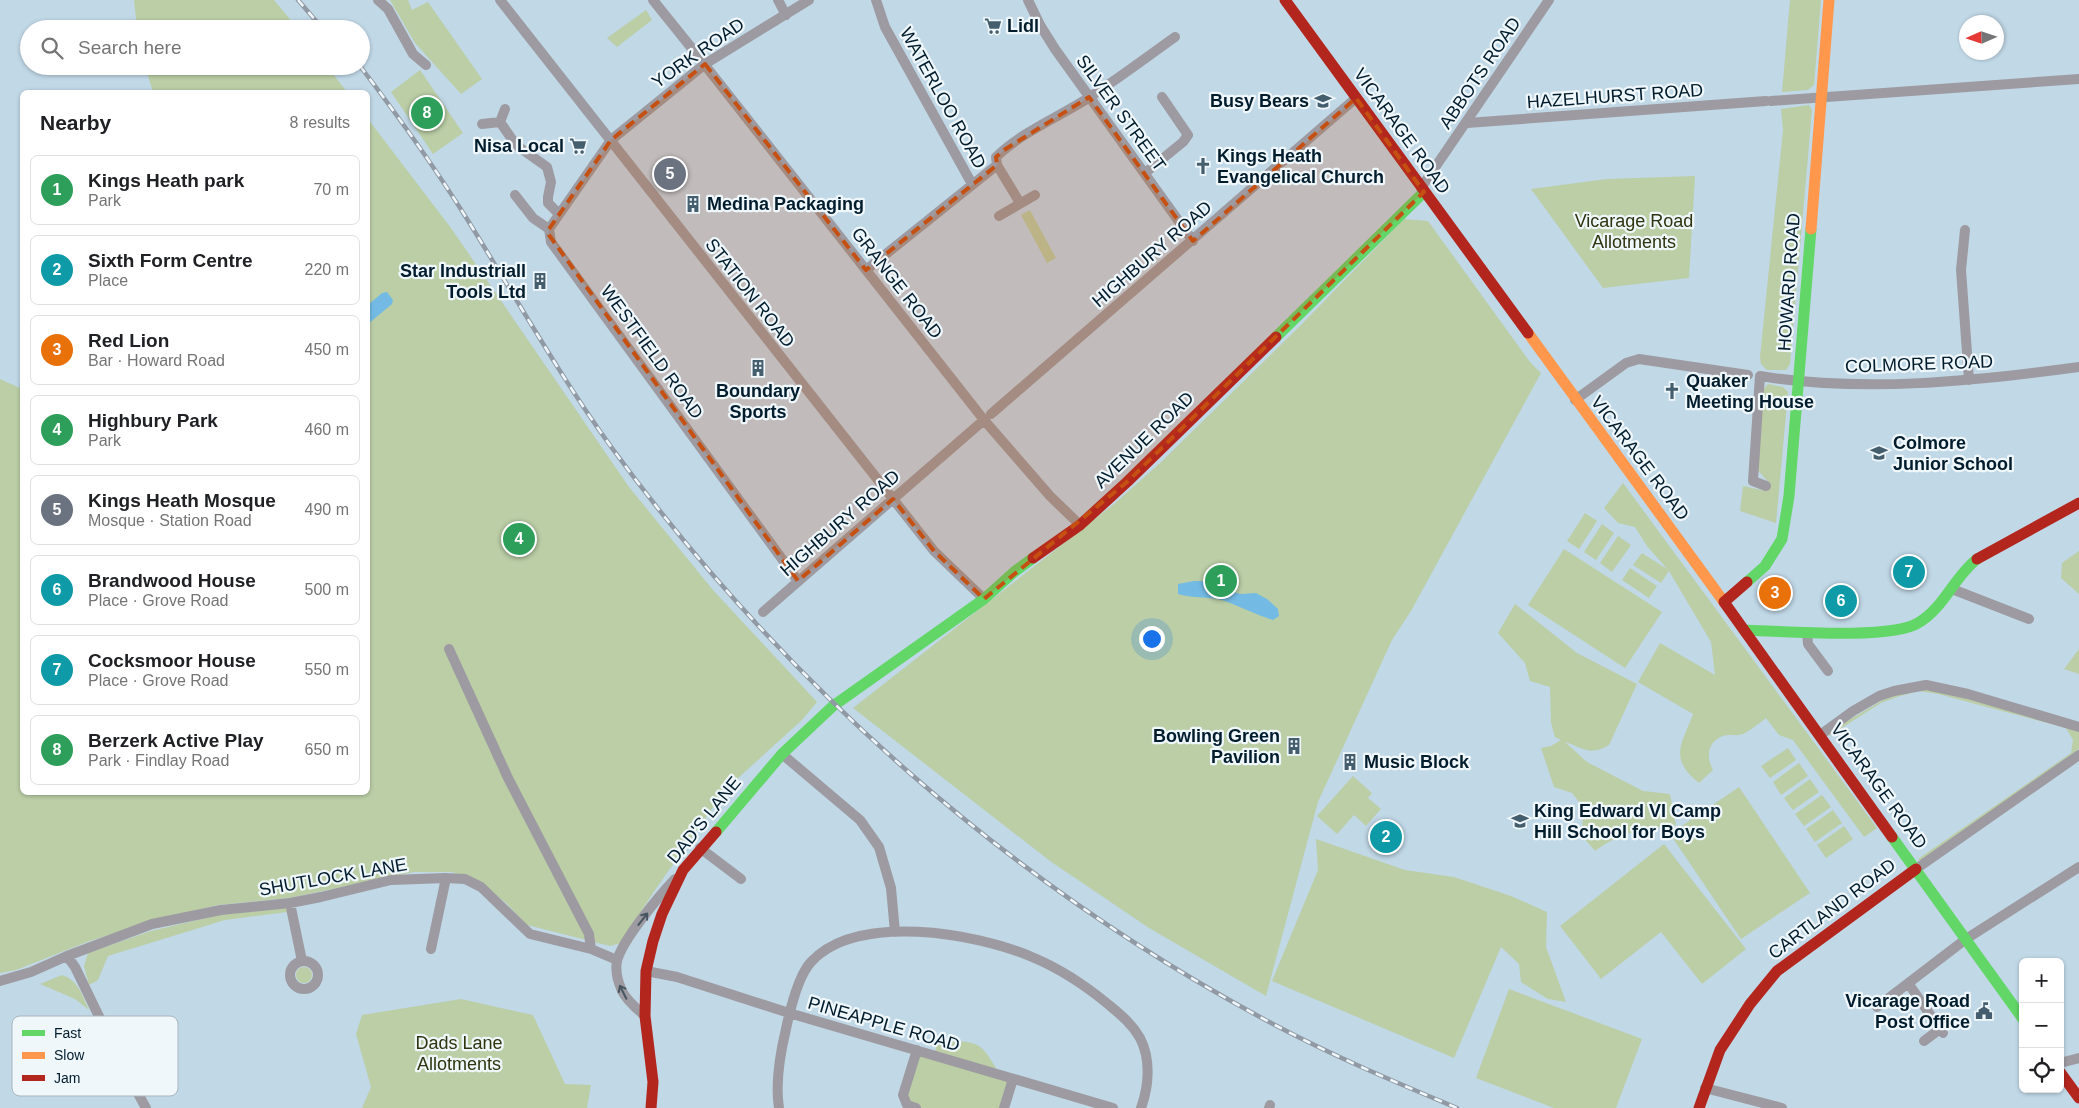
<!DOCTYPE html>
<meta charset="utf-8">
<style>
:root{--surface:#fff;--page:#f6f6f6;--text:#202124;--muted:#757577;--line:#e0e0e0;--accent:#2563eb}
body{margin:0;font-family:Arial,sans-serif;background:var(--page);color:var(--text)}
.controls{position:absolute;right:15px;bottom:15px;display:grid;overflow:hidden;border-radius:8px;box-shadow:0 1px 4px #0004}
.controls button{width:45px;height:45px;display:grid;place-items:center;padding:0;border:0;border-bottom:1px solid var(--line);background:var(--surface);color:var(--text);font:25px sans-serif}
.compass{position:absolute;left:1959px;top:15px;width:45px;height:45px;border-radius:50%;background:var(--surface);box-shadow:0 1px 4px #0004;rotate:267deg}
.you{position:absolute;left:1151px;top:638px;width:18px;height:18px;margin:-12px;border:4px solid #fff;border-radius:50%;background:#1a73e8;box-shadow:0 0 0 8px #1a73e833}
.badge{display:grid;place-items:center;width:32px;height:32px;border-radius:50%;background:var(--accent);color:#fff;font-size:16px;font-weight:700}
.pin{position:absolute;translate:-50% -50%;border:2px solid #fff;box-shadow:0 1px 5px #0006}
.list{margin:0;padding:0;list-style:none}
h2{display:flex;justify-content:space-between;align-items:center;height:65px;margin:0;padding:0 20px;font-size:21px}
h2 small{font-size:16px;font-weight:400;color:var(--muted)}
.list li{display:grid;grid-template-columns:32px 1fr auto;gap:15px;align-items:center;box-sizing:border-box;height:70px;margin:0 10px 10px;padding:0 10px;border:1px solid var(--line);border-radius:8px}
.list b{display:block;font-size:19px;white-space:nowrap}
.list p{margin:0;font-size:16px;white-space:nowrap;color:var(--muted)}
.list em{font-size:16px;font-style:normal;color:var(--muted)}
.icon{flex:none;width:28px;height:28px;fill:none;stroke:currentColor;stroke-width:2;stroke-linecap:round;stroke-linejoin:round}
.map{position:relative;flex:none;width:2079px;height:1108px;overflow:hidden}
.search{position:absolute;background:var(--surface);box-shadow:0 1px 4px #0004;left:20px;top:20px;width:350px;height:55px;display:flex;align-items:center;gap:12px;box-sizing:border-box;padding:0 18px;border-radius:28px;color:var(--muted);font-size:19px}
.panel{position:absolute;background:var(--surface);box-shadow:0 1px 4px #0004;left:20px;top:90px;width:350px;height:705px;border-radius:8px}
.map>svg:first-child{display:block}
.green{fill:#bbcea6}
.water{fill:#73bbe5}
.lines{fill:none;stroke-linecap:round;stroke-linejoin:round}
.street{stroke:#9d9ba1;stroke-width:10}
.fast{stroke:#63d668;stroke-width:11}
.slow{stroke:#ff974d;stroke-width:11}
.jam{stroke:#b3261e;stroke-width:11}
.rail-casing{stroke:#919aa4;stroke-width:4.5}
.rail{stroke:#f0f7fb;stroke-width:2.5;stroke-dasharray:8;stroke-linecap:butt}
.oneway{stroke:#475561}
.marked{fill:#c55011;fill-opacity:0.2;stroke:#c55011;stroke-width:4;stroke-dasharray:10 6;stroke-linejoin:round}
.labels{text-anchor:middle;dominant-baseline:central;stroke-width:4.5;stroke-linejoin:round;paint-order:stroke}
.poi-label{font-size:18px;font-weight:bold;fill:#001c2d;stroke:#f0f7fb;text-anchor:start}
.street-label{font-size:18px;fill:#001c2d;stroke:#f0f7fb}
.park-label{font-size:18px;fill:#2e340d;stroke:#f0f7fb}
.key{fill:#f0f7fb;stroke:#a8b5bd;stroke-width:1}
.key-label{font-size:14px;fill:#001c2d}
</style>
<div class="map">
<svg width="2079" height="1108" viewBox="0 0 2079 1108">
<rect width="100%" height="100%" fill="#c1d8e7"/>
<!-- green -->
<path class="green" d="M134,0h140l24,29h-161z
M390,0h18l4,10 16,-8 54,77 -21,15 -46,-51z
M1790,0h31l-7,85 -6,5 -26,2z
M646,10l6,10 -35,27 -10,-9z
M145,66h182l20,26h-194z
M420,70l43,63 -30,21 -42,-62z
M1809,105l3,5 -22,254 -4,6h-19l-6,-6 -1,-7 23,-227 -2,-21z
M368,119l83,109 178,259 84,103 104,112 -15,18 -77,70 -72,103 -32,50 -11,3 -83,-21 -21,-22 -27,-22 -27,-9h-38l-125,26 -71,7 -65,16 -66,21 -71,28 -16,3v-594l22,10v403h346z
M1695,176l-6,102 -86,10 -72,-99 76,-10z
M1030,210l26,48 -9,5 -26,-48z
M1404,219l24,2 102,141 11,11 -130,238 -19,29 -74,162 -52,194 -117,-68 -99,-67 -197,-153 261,-204 46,-41 139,-136z
M1768,384l15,3 5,5 -12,131 -36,-12 3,-25 23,5 3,-8 -13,-15 6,-77z
M1623,483l254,345 -13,9 -71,-97 -14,-5 -13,-17c-7,5 -19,16 -27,17 -6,1 -11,-1 -16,1 -16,6 -17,21 -10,34l-14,13c-31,-25 -17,-39 -6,-69l-55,-32 22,-39 55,32 -4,-33 -42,-71 -8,12 -28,-18 9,-12 25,16 -20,-23 -12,-19 -17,-4 -14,-15z
M1585,513l12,8 -18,28 -12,-8z
M1602,524l12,9 -18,27 -12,-8z
M1618,536l13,9 -19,27 -12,-9z
M1564,549l98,63 -37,56 -97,-63z
M2079,551v43l-18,-16 1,-15z
M1630,568l27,18 -8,12 -27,-18z
M1515,604l62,49 60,31 -28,61c-20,12 -27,2 -44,-3l22,20 56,29 27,3 6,31c-32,3 -55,7 -81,26l-13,-15 1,-29 -11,-14 -18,-6 -13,-39 10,-2 10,-6 -6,-3 -4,-14 -1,-36 -20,-6 -5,-18 -27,-30z
M2079,649v25l-15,-5z
M1916,688c54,5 111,27 163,44v17l-158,112 -3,-2 153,-106 2,-13 -7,-12 -128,-34 -20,-3 -21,6 -16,6 -52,33 -2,-3 56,-33z
M1788,748l8,12 -26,18 -9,-12z
M1799,763l9,13 -27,19 -8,-13z
M1353,776l19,17 -4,5 13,11 -15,17 -12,-11 -17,19 -20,-18z
M1810,779l9,13 -26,18 -9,-12z
M1739,787l71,106 -69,46 -71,-105z
M1822,795l9,12 -27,19 -9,-12z
M1833,810l9,13 -27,19 -9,-13z
M1844,826l9,13 -27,19 -9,-13z
M1316,839l89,31 49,7 57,19 36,16 -1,35 20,55 -18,-3 -27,-17 -2,-18 -18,-17 -47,111 -182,-77 46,-111z
M1664,844l82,105 -44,35 -41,-52 -60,47 -41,-53z
M287,907v5l-62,8 -117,36 -10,24 -9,5 -5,-19 4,-13 63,-22 68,-16z
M296 975a8 8 0 1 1 16 0a8 8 0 1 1-16 0Z
M62,975c17,6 20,20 27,35l-14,-11 -35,-15z
M1509,989l133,50 -26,69h-62l-78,-30z
M461,999l72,16 32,69 26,1 -4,23h-225l9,-21 -15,-53 6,-19z
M945,1041c35,0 36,2 54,32l-64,-20 1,-7z
M918,1053l93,27 -9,28h-80l-13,-4 -4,-10z"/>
<!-- water -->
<path class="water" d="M387,292l6,8 -1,4 -24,20v-19l14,-12z
M1194,581h14l14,8 19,5 15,-1 11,6 11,10 1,7 -6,4c-16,-5 -32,-13 -48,-19 -13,-5 -32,-2 -47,-7v-10z"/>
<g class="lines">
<!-- street -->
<path class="street" d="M378,0l10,9 25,45 13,11
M500,0l434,551 50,48
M653,0l41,51
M778,0l8,15
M876,0l9,27 87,157
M1028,0l12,25 15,24 138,192
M697,55l287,365 66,76 30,29
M1771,101l308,-22
M500,122l16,23 31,22 4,15 -3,15v6l11,11
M1467,123l299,-22
M482,124l18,-2 5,-13
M1145,173l38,-31 5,-7 -26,-38
M1421,188l128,-188
M515,195l18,23 16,11
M1020,203l-23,-38 -1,-8c27,-26 63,-40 94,-60 29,-19 57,-40 85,-60
M999,216l36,-21
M1965,230l-4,40 8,110
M866,270l131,-105
M1575,400l51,-37 13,-4 109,16
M991,414l365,-316
M1766,486l-13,-5 7,-105c103,17 216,5 319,-9
M798,581l-247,-339 -2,-13 62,-89 94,-76 104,-64
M1952,589l77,30
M763,612l221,-192
M1807,632l1,12 20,27
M449,649l59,129 81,156 2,15
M1820,735l33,-24 26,-15 15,-5 32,-6 42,9 111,33
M782,754l78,66 19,27 12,41 4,44
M700,848l41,31
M1916,869l163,-114
M290,903l12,58
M431,949l15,-71
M67,956l8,11 50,103 21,38
M290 975a14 14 0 1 1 28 0a14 14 0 1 1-28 0Z
M646,971l31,6 112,36 324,95
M0,981l31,-9 36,-16 85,-32 69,-14 69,-7 31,-6 70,-17 55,-2 19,1 16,8 49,47 61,15 26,11
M1908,983l35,50
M1877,1007l89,-68 113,-72
M645,1016c-8,-7 -18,-15 -23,-25 -4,-9 -7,-20 -5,-30 5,-21 43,-66 58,-82
M1924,1041l16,-12
M2060,1063l19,-5
M1705,1088l77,20
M779,1108c-4,-25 1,-54 7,-79 4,-19 12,-53 25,-67 46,-50 165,-29 221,-5 29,12 53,28 77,48 12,10 23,19 31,33 11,21 9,48 1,70
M916,1108l-9,-3 -4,-10 14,-45
M1004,1108l9,-29
M1269,1108l1,-3"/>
<!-- fast -->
<path class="fast" d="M1276,337l148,-145
M1747,582l18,-16 17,-27 7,-43 22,-267
M1744,630c36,1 147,10 174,-7 26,-15 36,-46 59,-64
M716,832l66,-78 51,-48 151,-107 30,-27 19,-14
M1892,837l131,182"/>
<!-- slow -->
<path class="slow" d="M1811,229l18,-229
M1528,333l196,269"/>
<!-- jam -->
<path class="jam" d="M1285,0l243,333
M1033,558l47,-33 47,-43 149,-145
M1977,559l102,-56
M1747,582l-23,20 168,235
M2060,1072l19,26
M651,1108l2,-26 -8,-66 1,-45 7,-30 9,-27 21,-44 33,-38
M1699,1108l21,-58 30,-46 27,-33 139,-102"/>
<!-- rail casing -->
<g class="rail-casing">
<path id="rail" d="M298,0l25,29
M360,66c38,50 74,100 107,153 48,77 92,156 145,229 174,238 401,438 661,576 60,32 122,58 184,84"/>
</g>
<!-- rail -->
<use href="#rail" class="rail"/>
</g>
<!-- one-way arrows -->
<defs><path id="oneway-shaft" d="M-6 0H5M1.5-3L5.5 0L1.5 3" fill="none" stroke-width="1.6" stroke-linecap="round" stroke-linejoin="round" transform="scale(1.25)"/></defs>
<g class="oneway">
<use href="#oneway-shaft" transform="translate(643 919) rotate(-52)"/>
<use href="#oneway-shaft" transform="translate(623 992) rotate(-117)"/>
</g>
<!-- marked area -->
<path class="marked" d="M705,64l161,206 131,-105 -1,-8 8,-7 85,-53 104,144 163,-143 68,94 -297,290 -143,117 -50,-48 -41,-52 -95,82 -249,-346v-6l62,-89z"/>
<!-- icons -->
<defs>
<g id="supermarket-bare" transform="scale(1.35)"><path d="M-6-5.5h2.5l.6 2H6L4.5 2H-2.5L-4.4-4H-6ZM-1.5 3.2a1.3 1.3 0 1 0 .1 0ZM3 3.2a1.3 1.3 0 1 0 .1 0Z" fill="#445e6e" stroke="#f0f7fb" stroke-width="2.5" paint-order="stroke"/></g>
<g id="school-bare" transform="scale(1.35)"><path d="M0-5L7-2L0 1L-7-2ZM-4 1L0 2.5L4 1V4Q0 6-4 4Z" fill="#445e6e" stroke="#f0f7fb" stroke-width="2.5" paint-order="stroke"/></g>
<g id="church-bare" transform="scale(1.35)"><path d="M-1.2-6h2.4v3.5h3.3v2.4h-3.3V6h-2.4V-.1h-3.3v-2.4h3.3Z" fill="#445e6e" stroke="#f0f7fb" stroke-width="2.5" paint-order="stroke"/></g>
<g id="building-bare" transform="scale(1.35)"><path d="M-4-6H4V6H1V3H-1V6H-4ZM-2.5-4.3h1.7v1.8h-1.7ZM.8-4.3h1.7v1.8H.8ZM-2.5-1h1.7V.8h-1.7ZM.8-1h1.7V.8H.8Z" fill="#445e6e" stroke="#f0f7fb" stroke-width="2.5" paint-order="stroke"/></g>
<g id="civic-bare" transform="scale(1.35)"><path d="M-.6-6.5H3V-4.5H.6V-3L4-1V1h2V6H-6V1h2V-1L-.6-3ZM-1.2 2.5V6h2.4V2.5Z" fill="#445e6e" stroke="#f0f7fb" stroke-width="2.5" paint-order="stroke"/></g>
</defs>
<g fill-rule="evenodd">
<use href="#supermarket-bare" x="993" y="26"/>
<use href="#school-bare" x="1323" y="101"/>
<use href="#supermarket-bare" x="578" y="146"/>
<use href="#church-bare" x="1203" y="166"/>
<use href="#building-bare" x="693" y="204"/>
<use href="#building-bare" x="540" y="281"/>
<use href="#building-bare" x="758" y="368"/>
<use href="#church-bare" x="1672" y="391"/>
<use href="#school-bare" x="1879" y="453"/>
<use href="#building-bare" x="1294" y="746"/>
<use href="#building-bare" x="1350" y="762"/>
<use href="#school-bare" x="1520" y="821"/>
<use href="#civic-bare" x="1984" y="1011"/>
</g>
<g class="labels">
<!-- poi labels -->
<g class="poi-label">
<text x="1007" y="26">Lidl</text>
<text x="1309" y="101" text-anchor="end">Busy Bears</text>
<text x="564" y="146" text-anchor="end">Nisa Local</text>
<text x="1217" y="156">Kings Heath<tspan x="1217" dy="21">Evangelical Church</tspan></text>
<text x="707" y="204">Medina Packaging</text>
<text x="526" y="271" text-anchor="end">Star Industriall<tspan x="526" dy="21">Tools Ltd</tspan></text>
<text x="1686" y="381">Quaker<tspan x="1686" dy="21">Meeting House</tspan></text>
<text x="758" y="391" text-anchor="middle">Boundary<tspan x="758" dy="21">Sports</tspan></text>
<text x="1893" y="443">Colmore<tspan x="1893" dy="21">Junior School</tspan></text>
<text x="1280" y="736" text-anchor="end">Bowling Green<tspan x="1280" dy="21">Pavilion</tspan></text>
<text x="1364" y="762">Music Block</text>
<text x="1534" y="811">King Edward VI Camp<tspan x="1534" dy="21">Hill School for Boys</tspan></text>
<text x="1970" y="1001" text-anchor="end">Vicarage Road<tspan x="1970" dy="21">Post Office</tspan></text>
</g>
<!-- street labels -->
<g class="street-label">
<text transform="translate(698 53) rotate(-35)">YORK ROAD</text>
<text transform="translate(1480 73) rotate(-56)">ABBOTS ROAD</text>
<text transform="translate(1615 96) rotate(-4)">HAZELHURST ROAD</text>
<text transform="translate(943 98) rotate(61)">WATERLOO ROAD</text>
<text transform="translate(1121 113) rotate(54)">SILVER STREET</text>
<text transform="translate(1402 131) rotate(54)">VICARAGE ROAD</text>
<text transform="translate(1152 254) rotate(-41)">HIGHBURY ROAD</text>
<text transform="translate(1789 282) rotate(-86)">HOWARD ROAD</text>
<text transform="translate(897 283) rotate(52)">GRANGE ROAD</text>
<text transform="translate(750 293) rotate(52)">STATION ROAD</text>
<text transform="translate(652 352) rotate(54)">WESTFIELD ROAD</text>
<text transform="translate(1919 364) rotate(-2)">COLMORE ROAD</text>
<text transform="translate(1144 440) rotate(-44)">AVENUE ROAD</text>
<text transform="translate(1640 458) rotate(53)">VICARAGE ROAD</text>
<text transform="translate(840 523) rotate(-41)">HIGHBURY ROAD</text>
<text transform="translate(1879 786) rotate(54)">VICARAGE ROAD</text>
<text transform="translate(704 820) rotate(-51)">DAD'S LANE</text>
<text transform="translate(333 877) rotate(-10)">SHUTLOCK LANE</text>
<text transform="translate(1832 909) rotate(-37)">CARTLAND ROAD</text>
<text transform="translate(884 1024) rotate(16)">PINEAPPLE ROAD</text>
</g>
<!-- park labels -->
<g class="park-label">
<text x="1634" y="221">Vicarage Road<tspan x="1634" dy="21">Allotments</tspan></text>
<text x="459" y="1043">Dads Lane<tspan x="459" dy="21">Allotments</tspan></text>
</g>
</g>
<!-- legend -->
<rect x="12" y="1016" width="166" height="80" rx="8" class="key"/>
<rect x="22" y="1030" width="23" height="6" fill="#63d668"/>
<rect x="22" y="1052" width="23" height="7" fill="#ff974d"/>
<rect x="22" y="1075" width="23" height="6" fill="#b3261e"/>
<g class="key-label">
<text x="54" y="1038">Fast</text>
<text x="54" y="1060">Slow</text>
<text x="54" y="1083">Jam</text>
</g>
</svg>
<div class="controls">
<button>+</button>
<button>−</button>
<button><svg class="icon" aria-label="locate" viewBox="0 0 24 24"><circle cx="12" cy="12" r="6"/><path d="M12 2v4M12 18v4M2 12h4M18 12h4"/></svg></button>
</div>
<svg class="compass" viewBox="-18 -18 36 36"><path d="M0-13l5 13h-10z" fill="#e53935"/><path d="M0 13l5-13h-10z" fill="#757577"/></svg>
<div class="you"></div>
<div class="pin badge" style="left:1221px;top:581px;background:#2e9e5b">1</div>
<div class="pin badge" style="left:1386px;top:837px;background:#0f9aa8">2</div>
<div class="pin badge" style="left:1775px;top:593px;background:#e8710a">3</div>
<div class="pin badge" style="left:519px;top:539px;background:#2e9e5b">4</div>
<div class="pin badge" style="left:670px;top:174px;background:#6b7280">5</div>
<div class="pin badge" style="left:1841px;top:601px;background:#0f9aa8">6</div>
<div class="pin badge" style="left:1909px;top:572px;background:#0f9aa8">7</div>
<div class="pin badge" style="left:427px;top:113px;background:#2e9e5b">8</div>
<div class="search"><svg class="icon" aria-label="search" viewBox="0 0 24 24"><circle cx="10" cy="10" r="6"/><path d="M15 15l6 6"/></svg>Search here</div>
<section class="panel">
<h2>Nearby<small>8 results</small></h2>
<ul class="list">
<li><span class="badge" style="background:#2e9e5b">1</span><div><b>Kings Heath park</b><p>Park</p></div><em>70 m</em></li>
<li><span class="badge" style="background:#0f9aa8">2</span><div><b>Sixth Form Centre</b><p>Place</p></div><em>220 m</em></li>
<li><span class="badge" style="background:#e8710a">3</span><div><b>Red Lion</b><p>Bar · Howard Road</p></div><em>450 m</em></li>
<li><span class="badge" style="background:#2e9e5b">4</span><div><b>Highbury Park</b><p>Park</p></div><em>460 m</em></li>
<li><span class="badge" style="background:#6b7280">5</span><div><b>Kings Heath Mosque</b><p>Mosque · Station Road</p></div><em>490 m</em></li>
<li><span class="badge" style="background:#0f9aa8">6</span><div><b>Brandwood House</b><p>Place · Grove Road</p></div><em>500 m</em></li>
<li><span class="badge" style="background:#0f9aa8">7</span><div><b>Cocksmoor House</b><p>Place · Grove Road</p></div><em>550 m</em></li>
<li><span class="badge" style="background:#2e9e5b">8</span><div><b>Berzerk Active Play</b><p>Park · Findlay Road</p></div><em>650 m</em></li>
</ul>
</section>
</div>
